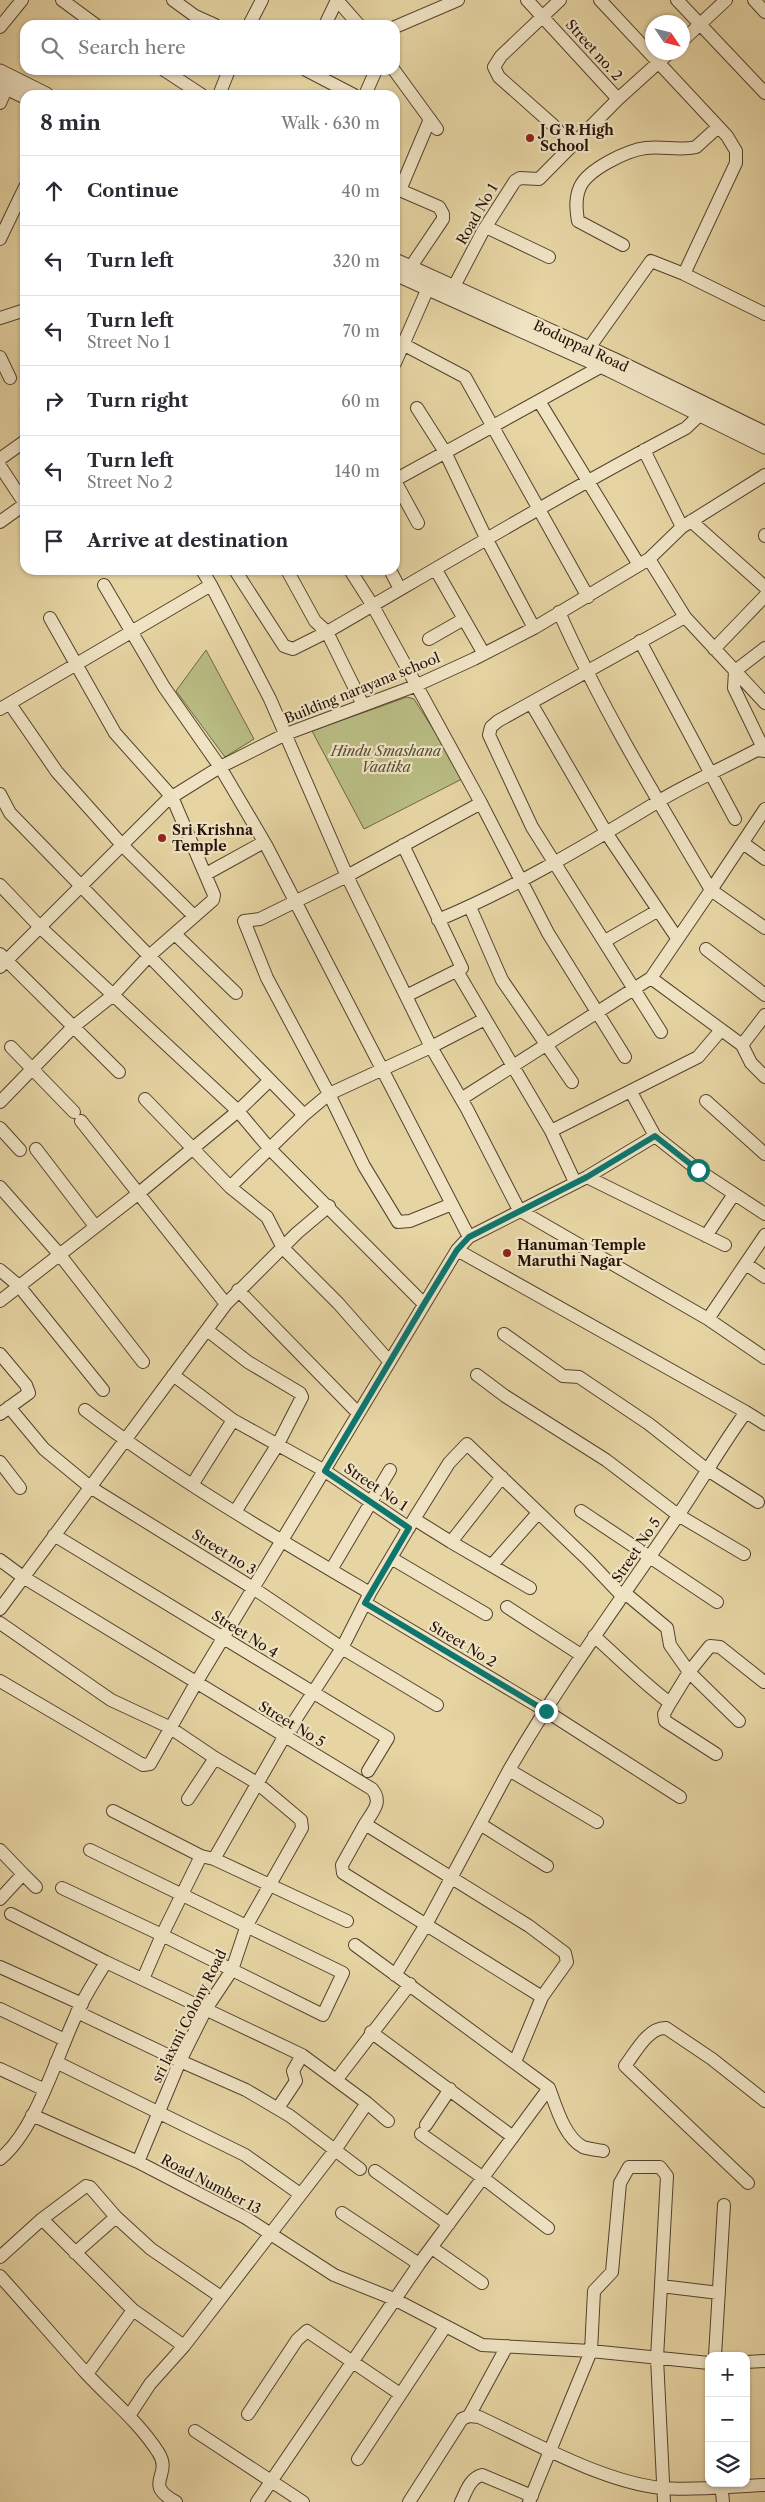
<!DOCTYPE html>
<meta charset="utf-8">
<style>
:root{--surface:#fff;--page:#f7f7f7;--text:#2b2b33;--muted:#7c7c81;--line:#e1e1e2}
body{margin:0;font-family:"Libre Caslon Text",serif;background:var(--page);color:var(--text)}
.controls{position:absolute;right:15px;bottom:15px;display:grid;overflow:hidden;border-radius:10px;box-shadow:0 1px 4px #0004}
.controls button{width:45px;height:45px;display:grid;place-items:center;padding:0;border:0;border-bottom:1px solid var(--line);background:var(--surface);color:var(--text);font:25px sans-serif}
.compass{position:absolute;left:645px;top:15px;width:45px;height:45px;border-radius:50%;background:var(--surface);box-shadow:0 1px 4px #0004;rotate:125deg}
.stop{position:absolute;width:15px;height:15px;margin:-11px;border:4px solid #0f766e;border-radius:50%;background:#fff}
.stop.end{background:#0f766e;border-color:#fff;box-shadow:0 1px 5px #0008}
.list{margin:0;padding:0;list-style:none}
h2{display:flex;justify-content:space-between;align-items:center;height:65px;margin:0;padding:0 20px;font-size:21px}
h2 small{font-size:16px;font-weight:400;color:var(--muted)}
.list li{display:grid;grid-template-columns:32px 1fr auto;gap:15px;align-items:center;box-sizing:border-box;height:70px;padding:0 20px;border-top:1px solid var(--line)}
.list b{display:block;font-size:19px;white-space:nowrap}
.list p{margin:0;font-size:16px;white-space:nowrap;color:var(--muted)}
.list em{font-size:16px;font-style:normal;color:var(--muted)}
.icon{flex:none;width:28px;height:28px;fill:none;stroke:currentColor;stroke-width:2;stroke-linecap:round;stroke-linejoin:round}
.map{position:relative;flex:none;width:765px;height:2502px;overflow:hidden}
.search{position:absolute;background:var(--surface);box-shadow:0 1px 4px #0004;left:20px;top:20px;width:380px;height:55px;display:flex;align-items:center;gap:12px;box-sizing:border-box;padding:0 18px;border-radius:15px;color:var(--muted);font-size:19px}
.panel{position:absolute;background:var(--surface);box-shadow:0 1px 4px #0004;left:20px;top:90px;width:380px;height:485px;border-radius:15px}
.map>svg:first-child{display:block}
.green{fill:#b8bc83;stroke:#6e6646}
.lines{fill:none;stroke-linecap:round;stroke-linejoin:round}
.minor-casing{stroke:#54422f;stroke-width:14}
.tertiary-casing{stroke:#54422f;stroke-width:17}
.minor{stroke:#efe3c3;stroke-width:12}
.tertiary{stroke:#efe3c3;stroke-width:15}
.route{stroke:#0f766e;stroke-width:6}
.poi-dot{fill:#8f2418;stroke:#efe3c3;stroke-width:2}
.labels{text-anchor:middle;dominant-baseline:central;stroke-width:4.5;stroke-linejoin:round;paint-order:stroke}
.street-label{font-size:14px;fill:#241108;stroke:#efe3c3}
.poi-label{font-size:14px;font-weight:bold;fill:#241108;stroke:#efe3c3;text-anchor:start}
.park-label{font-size:14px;font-style:italic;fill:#584d33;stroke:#efe3c3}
</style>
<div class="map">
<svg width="765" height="2502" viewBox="0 0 765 2502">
<rect width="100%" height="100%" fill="#e6d4a3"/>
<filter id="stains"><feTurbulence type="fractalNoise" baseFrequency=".004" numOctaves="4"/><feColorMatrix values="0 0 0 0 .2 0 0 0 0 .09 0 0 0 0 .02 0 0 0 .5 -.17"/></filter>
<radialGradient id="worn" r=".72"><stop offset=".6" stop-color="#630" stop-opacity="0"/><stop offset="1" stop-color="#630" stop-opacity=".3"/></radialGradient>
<!-- green -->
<path class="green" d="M206,650l48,89 -29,18 -49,-66z
M407,697l7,2 33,52 15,28 -98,50 -52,-98z"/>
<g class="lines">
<!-- minor casing -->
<g class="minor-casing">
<path id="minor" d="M62,0l34,25
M173,0l22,16 20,9
M337,0l22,25
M527,0l91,99
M560,0l-59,56 -7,11 5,10 54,48 19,21
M600,0l127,136 9,15v12l-52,111 81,40
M677,0l88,93
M754,0l11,12
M249,25l13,-25
M325,25l12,-25
M0,27l22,-27
M395,27l63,-27
M682,41l44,-41
M164,70l38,25
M306,70l48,25
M394,70l43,59
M219,95l10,-25
M365,95l11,-25
M0,103l7,-16
M395,188l44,19 4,7v5l-33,49
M400,190l30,-71
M486,227l63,30
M0,239l25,-52
M623,245l-45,-24c-2,-12 -3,-23 2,-34 8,-18 48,-37 66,-39 17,-2 34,3 50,-1l22,-20
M449,296l34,-65 32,-50 5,-3 19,1 79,-80 52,-47
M0,318l25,-8
M395,340l70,37 123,220
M589,348l62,-87 33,13
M0,357l10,21
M395,363l33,-75
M539,401l100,164
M417,408l28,44 41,86 48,90
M644,450l38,77
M0,459l25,-18
M0,466l25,38
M395,480l207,-114
M395,481l23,42
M691,521l74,66
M0,522l25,-18
M765,536v-1
M649,559l36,58 80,86
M235,570l49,76 9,3 34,-17 36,73
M287,570l28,51 12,11c119,-69 237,-140 359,-204l21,-20
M350,570l23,36 108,197 -134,73 -87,43 -16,2 23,57 62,116 102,-47 54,-28
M390,570l10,19
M436,570l48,84
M104,585l60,102 56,80 46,78 203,392
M211,585l59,114 77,177 84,171 36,62 52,101 189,109 57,39
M429,639l35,-20
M640,641l95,178
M714,649l51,-53
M531,703l76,131 70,104
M10,704l47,68 66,74 70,69
M0,709l211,-124 -9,-15
M764,750l-30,-62 1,-17 30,-23
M0,794l10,19 294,302
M481,803l67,130 77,124
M765,809l-54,81 54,38
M743,843l22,16
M403,845l59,123 -56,28
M206,874l58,-32
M0,885l41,43 197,183 31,37 155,156
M470,907l32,73 70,102
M438,920c77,-32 150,-76 221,-119 32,-19 66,-34 98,-51l8,1
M175,934l61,59
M605,941l52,-30
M706,949l59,46
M0,954l119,118
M0,967l167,-167 53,-33 66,-33 129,-48 59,-27 60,-31 115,-69 33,-32 83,-52
M457,971l94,160 24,51
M651,978l91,67
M765,1015l-23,30 9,18 14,14
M661,1032l-129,-205 -43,-92 2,-8 7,-6 187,-104
M11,1047l63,65
M631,1092l24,44 43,34 67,44
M145,1099l85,88 74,-72 25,-21 35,72 34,56 12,-1 42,-17
M461,1099l190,-121 60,-88c-54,-91 -109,-181 -152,-278
M706,1101l59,53
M0,1102l73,-75 39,-31 36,-39 65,-57 1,-5 -42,-98 -57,-64 -65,-115
M81,1121l145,183
M0,1128l20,22
M551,1131l147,-74 23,-27
M36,1149l59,77
M587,1177l138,68
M0,1187l60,68 83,107
M230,1187l37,30 16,31 55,55 51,58
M706,1236l28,-42
M457,1250l289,162 19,12
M746,1264l19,13
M0,1270l19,16 84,104
M238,1290l120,123
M0,1301l139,-108 99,-82 31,-30
M708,1319l57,-84
M207,1330l41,32 52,31 2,4 -24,47 -43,68
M504,1334l59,42 16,1 70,47 57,45 52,33
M0,1354l26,31 3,8 -29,21
M173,1375l60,45 92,51 84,57
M477,1375l28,21 101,64 72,55 66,39
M9,1407l35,42 46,38 163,101 89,60 95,57
M85,1410c90,69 188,126 285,183
M0,1462l20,26
M192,1485l41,-65
M581,1511l136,91
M414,1519l37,23 51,-65
M54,1535l334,203 -20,33
M451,1542l79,46
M391,1558l95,56
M0,1560l23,17 349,212c11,13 1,22 -7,35l164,102 36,27 2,9 -25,35 -27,65
M492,1565l46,-52
M331,1570l59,-100
M625,1593l42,35 3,17 19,27 50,49
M365,1603l181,108 134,86
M507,1607l74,48
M0,1609l226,-305 71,-71 32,-27
M0,1623l111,77 58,27 46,31 42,25 44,37 1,8 -55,97 -15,45 -26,39 -26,52 -42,101
M594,1636c26,23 49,47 76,67l19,-31 21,-26 10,1 44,35
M0,1681l143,84 7,-1 46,-81 261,-433 12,-13 118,-60 68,-41
M670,1703l-6,11 1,7 51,33
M188,1799l27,-41
M113,1811l88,45 13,3 70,-122 58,-89 28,-55 44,-74 35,-56 18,-19 121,116 35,37
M597,1822l-88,-52c51,-88 111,-169 168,-253 24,-35 44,-71 69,-105
M365,1824l-23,41 1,8 199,124
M480,1824l67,42
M0,1850l23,24 -23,25
M214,1859l133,62
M23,1874l13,13
M62,1888l100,47 161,80 20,-42 -253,-123
M11,1914l95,48 196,93 65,48 -32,47 -151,196 -34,38 -21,32
M355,1945l194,143
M0,1967l82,37
M395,1975l32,-52 82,-153
M143,1979l19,-44 39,-79
M0,2009l65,31
M77,2012l103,49 66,29 44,26 70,53
M371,2032l142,105
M56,2062l189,93 55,39
M0,2069l43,20
M337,2079l73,-95
M367,2103l21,18
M278,2108l18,-27 -3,-10 9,-16
M32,2115l106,47 108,56 88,57 60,24 88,46 109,6 118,12
M426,2125l24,-36
M421,2134l61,43 66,51
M0,2159c36,-29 57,-104 77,-146 8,-18 19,-34 29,-51
M375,2171l74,53
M748,2183l-123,-117c10,-13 23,-39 41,-38l46,31 53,42
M42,2219l91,91 51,36
M432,2248l50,35
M75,2253l41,-36
M0,2257l42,-38 44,-33 4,1 26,30 35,32 70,48
M419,2264l130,-176c7,18 15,49 34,59 6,2 14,3 20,4
M0,2276c29,32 57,65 86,97 24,26 53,49 72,79 16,24 -17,31 18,50
M661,2286l58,7
M715,2356l9,-151
M746,2362l19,-1
M87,2374l46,-64
M248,2414l49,-74 10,-9 93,63
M469,2416l38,-70
M195,2431l108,71
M358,2459l87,-132
M721,2483l2,19
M257,2502l162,-238 -77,-51
M409,2502l53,-83 7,-3 10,1c54,25 124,65 183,71 34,3 70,-2 103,-3
M461,2502c5,-10 9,-24 21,-27l50,21
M529,2502l62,-151 3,-60 18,-19 8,-89 9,-16h31l7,9 -10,182 7,144"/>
</g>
<!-- tertiary casing -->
<g class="tertiary-casing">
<path id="tertiary" d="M0,72l46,23
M0,84l25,12
M395,261l218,99 152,74
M395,273l214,96 156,77"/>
</g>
<!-- minor -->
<use href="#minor" class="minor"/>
<!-- tertiary -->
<use href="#tertiary" class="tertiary"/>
</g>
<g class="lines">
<!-- route -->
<path class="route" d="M546,1711l-181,-108 44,-75 -84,-57 99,-167 33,-54 12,-13 118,-60 68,-41 43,34"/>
</g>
<!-- markers -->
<g class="poi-dot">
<circle cx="530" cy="138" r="5"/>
<circle cx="162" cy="838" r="5"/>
<circle cx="507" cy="1253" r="5"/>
</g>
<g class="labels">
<!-- street labels -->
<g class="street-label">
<text transform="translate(594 50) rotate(48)">Street no. 2</text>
<text transform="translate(477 214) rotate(-60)">Road No 1</text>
<text transform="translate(581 346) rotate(25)">Boduppal Road</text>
<text transform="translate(362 688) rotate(-22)">Building narayana school</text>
<text transform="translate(376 1487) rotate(34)">Street No 1</text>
<text transform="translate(636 1550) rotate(-56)">Street No 5</text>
<text transform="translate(224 1552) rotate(32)">Street no 3</text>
<text transform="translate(245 1634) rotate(32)">Street No 4</text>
<text transform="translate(463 1644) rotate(31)">Street No 2</text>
<text transform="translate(292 1724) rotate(31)">Street No 5</text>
<text transform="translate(189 2016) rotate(-63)">sri laxmi Colony Road</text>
<text transform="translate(211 2184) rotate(28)">Road Number 13</text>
</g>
<!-- poi labels -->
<g class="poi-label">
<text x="540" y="130">J G R High<tspan x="540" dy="16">School</tspan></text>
<text x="172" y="830">Sri Krishna<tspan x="172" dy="16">Temple</tspan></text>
<text x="517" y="1245">Hanuman Temple<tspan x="517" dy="16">Maruthi Nagar</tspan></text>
</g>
<!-- park labels -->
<g class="park-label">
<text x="386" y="751">Hindu Smashana<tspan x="386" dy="16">Vaatika</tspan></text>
</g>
</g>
<rect width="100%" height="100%" filter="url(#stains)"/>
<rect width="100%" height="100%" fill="url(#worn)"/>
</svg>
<div class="controls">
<button>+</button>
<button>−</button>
<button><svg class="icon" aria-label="layers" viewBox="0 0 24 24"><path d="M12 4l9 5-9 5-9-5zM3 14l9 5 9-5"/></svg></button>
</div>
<svg class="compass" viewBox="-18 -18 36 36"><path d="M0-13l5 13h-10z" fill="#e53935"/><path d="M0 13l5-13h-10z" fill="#7c7c81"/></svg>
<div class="stop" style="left:698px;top:1170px"></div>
<div class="stop end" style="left:546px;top:1711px"></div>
<div class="search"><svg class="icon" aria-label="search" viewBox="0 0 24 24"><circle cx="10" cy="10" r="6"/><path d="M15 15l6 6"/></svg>Search here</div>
<section class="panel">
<h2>8 min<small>Walk · 630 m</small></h2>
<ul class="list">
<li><svg class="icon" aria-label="ahead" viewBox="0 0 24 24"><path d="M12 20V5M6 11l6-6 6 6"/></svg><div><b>Continue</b></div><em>40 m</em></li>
<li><svg class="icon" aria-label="left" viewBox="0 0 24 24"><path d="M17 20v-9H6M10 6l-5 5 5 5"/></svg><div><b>Turn left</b></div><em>320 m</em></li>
<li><svg class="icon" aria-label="left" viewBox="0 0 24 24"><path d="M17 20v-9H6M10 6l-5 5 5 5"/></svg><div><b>Turn left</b><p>Street No 1</p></div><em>70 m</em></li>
<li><svg class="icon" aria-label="right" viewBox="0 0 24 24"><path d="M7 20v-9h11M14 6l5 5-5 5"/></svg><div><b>Turn right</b></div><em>60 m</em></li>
<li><svg class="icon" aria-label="left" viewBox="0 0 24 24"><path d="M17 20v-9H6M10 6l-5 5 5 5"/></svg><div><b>Turn left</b><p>Street No 2</p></div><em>140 m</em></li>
<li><svg class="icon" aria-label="arrive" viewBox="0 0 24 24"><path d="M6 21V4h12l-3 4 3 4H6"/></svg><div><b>Arrive at destination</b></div></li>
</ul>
</section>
</div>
